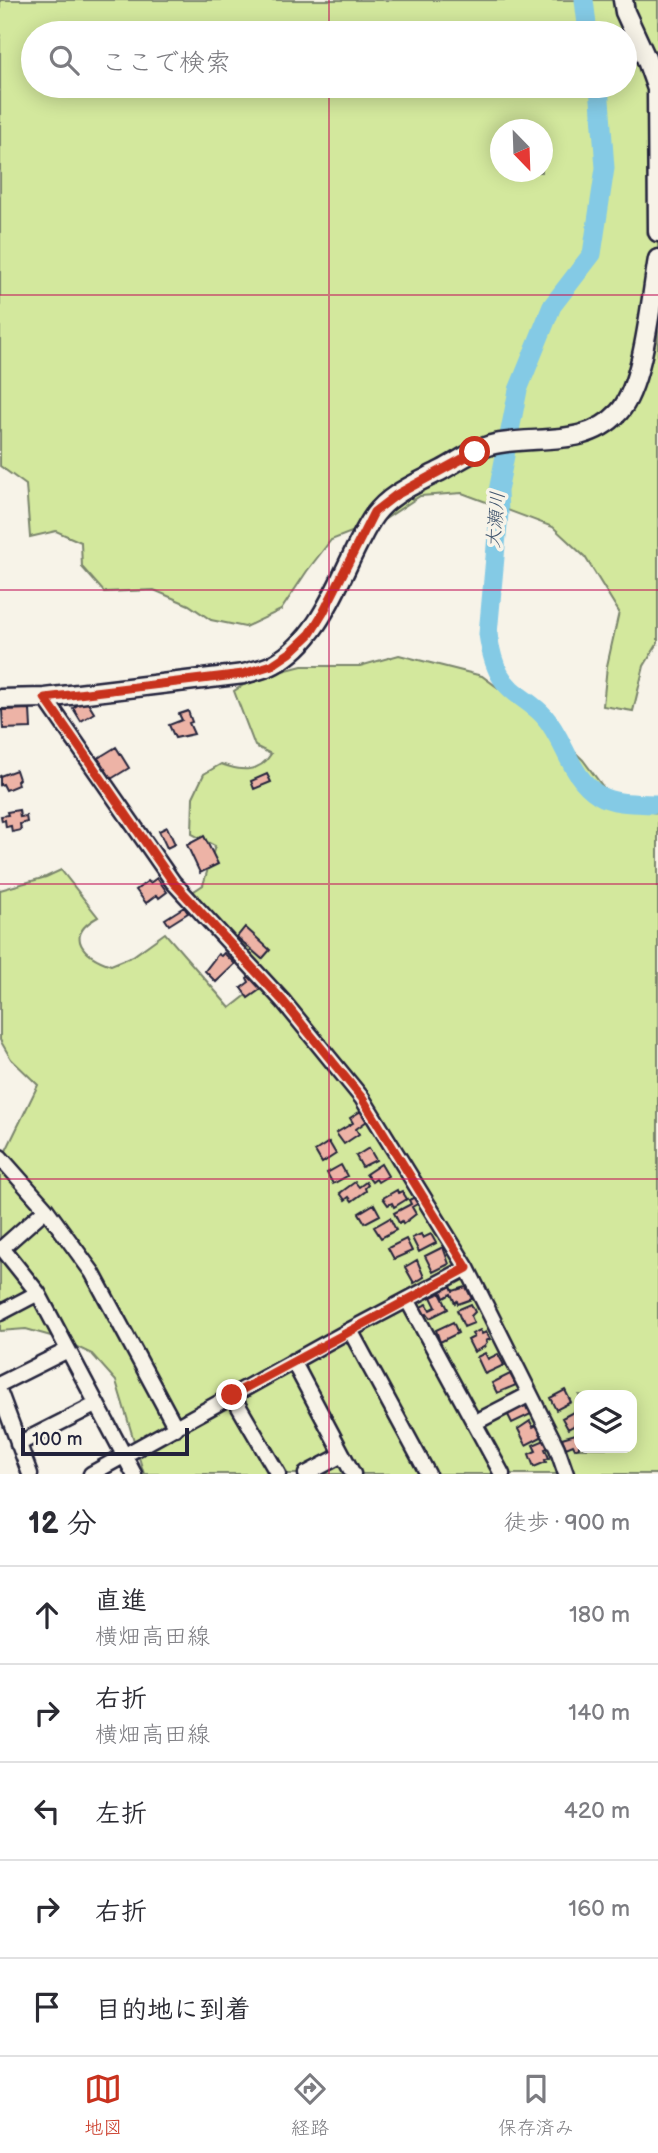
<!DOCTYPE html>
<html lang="ja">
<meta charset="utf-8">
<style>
:root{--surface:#fff;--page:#f2f2f3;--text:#2b2b33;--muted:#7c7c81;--line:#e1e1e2;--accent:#c8321e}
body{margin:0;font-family:"Balsamiq Sans","Klee One",sans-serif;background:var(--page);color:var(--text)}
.controls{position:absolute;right:21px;bottom:21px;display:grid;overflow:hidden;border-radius:14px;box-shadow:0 4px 18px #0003}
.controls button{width:63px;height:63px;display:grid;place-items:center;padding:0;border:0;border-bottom:2px solid var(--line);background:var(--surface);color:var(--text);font:35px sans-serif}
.compass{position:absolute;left:490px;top:119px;width:63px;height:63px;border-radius:50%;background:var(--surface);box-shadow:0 4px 18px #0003;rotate:157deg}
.scale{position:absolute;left:21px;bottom:18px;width:168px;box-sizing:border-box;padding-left:7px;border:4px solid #22223b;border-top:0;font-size:19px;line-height:24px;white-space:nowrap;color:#22223b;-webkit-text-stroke:5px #f7f3e8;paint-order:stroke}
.stop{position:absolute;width:21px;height:21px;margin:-16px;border:5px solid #c8321e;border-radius:50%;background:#fff}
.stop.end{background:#c8321e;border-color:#fff;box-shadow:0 2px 7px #0008}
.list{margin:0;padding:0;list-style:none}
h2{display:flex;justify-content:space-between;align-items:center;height:91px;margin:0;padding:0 28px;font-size:30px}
h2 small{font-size:23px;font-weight:400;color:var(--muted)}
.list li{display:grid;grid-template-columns:46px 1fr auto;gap:21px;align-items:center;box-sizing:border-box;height:98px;padding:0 28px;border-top:2px solid var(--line)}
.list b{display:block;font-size:26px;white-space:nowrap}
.list p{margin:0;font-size:23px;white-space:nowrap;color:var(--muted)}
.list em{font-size:23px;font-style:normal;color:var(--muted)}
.icon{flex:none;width:38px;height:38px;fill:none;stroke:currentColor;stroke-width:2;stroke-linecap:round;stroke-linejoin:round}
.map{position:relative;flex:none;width:658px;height:1474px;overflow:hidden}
.search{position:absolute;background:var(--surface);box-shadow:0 4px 18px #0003;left:21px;right:21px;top:21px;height:77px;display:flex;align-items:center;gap:18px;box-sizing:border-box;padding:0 24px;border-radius:38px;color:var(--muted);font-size:26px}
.sheet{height:581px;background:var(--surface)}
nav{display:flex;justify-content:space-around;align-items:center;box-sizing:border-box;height:98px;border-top:2px solid var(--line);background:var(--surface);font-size:19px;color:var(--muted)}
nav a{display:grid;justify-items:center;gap:4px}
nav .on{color:var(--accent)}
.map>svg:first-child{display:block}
.green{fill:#d3e89d;stroke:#7a856c;stroke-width:2;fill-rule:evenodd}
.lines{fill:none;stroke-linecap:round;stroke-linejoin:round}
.river{stroke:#84cae5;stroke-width:19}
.building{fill:#edb3a6;stroke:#22223b;stroke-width:2}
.minor-casing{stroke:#22223b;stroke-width:19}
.major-casing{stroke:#22223b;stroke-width:23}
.minor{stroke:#f7f3e8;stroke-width:14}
.major{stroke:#f7f3e8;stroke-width:18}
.route{stroke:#c8321e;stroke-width:9}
.grid{fill:none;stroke:#c2185b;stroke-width:2;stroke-opacity:0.55}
.labels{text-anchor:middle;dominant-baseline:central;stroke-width:7;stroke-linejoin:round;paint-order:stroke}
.water-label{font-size:19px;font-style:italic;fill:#3f546e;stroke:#f7f3e8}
</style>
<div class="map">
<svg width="658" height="1474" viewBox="0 0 658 1474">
<rect width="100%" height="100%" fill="#f7f3e8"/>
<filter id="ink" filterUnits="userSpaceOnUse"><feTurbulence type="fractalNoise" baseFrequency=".0143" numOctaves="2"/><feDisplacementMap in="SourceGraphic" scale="14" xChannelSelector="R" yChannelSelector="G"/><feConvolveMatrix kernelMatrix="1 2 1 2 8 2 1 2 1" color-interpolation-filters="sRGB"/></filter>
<g filter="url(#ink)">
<!-- green -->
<path class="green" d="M0,0h658v643l-14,23 -11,45 -30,-5 4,-40 12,-54 -34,-55 -32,-30 -91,-34 -42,3 -35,23 -54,21 -24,31 -26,39 -36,17 -34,-7 -22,-15 -35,-15 -50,2 -22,-25 -1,-25 -25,-11 -26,6 -4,-52 -26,-19zM33,33h592v53h-592zM500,130h42v42h-42z
M399,655l83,21 61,45 40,39 35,47 40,6v661h-514l-28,-93 -24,-27 -34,-16 -32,-9 -26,2v-168l38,-78 -27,-26 -11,-19v-150l46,-13 15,-7 37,47c-35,19 -14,39 13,48l22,-9 32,-23 65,75 33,-26 -75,-87 15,-10 12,-39 -23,-12 1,-37 11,-23 17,-10c19,7 38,10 50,-10l-16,-8 -21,-55 21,-13 47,-12h58zM579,1395h53v53h-53z"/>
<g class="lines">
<!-- river -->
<path class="river" d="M584,0l4,33
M599,86l6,82 -13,86 -40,52 -34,84 -20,101 1,22 -11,121c2,14 5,29 12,41 10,19 31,26 44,41 22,25 25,60 55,79 16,10 41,8 59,9"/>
</g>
<!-- building -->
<path class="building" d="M86,700l8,13 -13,8 -8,-13z
M30,709l1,19 -28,1 -1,-19z
M188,711l4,11 -3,1 5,11 -19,4 -6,-13 13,-5 -3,-6z
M116,747l13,21 -18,11 -13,-21z
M16,770l3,9 -2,2 1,4 -12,5 -3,-6 -3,1v-9z
M267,774l4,8 -17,7 -3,-8z
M19,810l1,7 6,-1 1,6 -7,2 1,6 -9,2 -1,-6 -5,1 -1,-7 -3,1 -1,-5 7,-1 -1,-3z
M167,827l8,17 -8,4 -8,-17z
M204,836l14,28 -18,9 -13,-28z
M157,878l10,14 -8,6 -2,-3 -11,8 -10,-13 12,-9 2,2z
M184,907l4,6 -19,12 -4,-6z
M245,927l25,23 -8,9 -25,-22z
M224,953l11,11 -19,18 -11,-11 13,-17 3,2z
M252,975l9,14 -13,9 -7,-10 8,-6 -2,-4z
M361,1111l6,10 -11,8 3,5 -15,10 -8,-11 17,-10 -3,-5z
M329,1142l7,12 -14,9 -7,-12z
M369,1148l7,12 -14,7 -6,-11z
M381,1164l7,12 -10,6 -2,-3 -4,3 -6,-8z
M341,1165l6,11 -14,8 -6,-11z
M355,1182l4,5 7,-5 2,3 -3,3 1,3 -14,10 -3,-4 -4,3 -5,-7z
M397,1190l1,3 4,-2 5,8 -13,8 -2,-4 -4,2 -5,-7z
M415,1197l4,6 -7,4 4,7 -13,10 -1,-3 -3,2 -5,-10 17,-9 -2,-4z
M374,1204l6,11 -15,8 -6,-10z
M390,1218l6,12 -15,8 -7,-11z
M421,1234l2,4 8,-4 5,9 -17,9 -7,-14z
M406,1239l6,12 -18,8 -6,-11z
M443,1247l6,17 -16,8 -8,-16z
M417,1260l7,17 -10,6 -9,-16z
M451,1286l2,5 13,-4 6,12 -14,5 -1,-3 -2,2 -4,-9 -7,4 -3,-7z
M440,1293l8,16 -18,9 -3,-4 -3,1 -4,-8 7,-3 3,6 6,-3 -5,-10z
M471,1304l4,8 -4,4 3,7 -10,4 -7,-17z
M453,1322l5,11 -18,9 -4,-12z
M480,1330l2,4 4,-2 4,7 -4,2 1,2 -3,4 -10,5 -6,-12 6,-3 -2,-3z
M485,1353l3,6 10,-5 6,11 -19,9 -8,-17z
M510,1374l6,11 -19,8 -5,-10z
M565,1390l6,12 -15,8 -6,-12z
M525,1404l2,5 4,-2 2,6 -21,10 -6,-12z
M577,1410l2,13 -11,6 -6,-11z
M530,1421l3,6 6,-3 6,11 -19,10 -8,-16z
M579,1433v14l-4,2 -2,-4 -7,3 -4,-10z
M547,1439l3,8 -5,2 4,9 -4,2 1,2 -12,5 -5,-13 7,-3 -3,-6z"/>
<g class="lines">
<!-- minor casing -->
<g class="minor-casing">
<path id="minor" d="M45,698l128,184 110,119 79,97 105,170 90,180 9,26
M0,1157l46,52 46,63 84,156
M46,1209l-44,39 36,45 96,181
M408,1301l94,173
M0,1313l38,-20
M350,1330l78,144
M293,1361l60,113
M0,1384l68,-34
M0,1393l30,81
M232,1395l46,79
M474,1423l56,-29
M18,1444l79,-40
M91,1474l259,-144 117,-62
M306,1474l36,-19"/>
</g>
<!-- major casing -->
<g class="major-casing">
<path id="major" d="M623,0l2,12 21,46 11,31 1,143
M0,699l45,-1 199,-24c9,-3 21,-5 30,-10 44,-24 62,-77 84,-120 11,-21 17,-35 38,-49 14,-10 31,-17 46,-25 17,-9 34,-22 53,-26 43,-9 91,4 124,-32 25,-27 32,-115 39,-153"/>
</g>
<!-- minor -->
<use href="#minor" class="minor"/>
<!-- major -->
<use href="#major" class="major"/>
</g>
</g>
<g class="lines" filter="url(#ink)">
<!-- route -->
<path class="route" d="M232,1395l235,-127 -105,-170 -79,-97 -110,-119 -128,-184 198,-24 29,-9 18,-12 20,-19 13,-21 51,-101 22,-17 79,-43"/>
</g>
<!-- grid -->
<path class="grid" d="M329,0v33M329,86v1388M0,295h658M0,590h658M0,884h658M0,1179h658"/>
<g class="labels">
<!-- water labels -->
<g class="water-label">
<text transform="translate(496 520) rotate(-85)">大瀬川</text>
</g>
</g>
</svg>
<div class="controls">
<button><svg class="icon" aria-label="layers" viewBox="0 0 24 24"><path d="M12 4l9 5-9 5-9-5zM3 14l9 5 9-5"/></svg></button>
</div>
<svg class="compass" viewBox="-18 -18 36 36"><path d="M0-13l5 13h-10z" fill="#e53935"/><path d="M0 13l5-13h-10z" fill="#7c7c81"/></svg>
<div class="scale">100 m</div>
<div class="stop" style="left:475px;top:452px"></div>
<div class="stop end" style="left:232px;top:1395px"></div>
<div class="search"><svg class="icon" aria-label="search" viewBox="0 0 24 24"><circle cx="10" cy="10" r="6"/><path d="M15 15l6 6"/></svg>ここで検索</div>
</div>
<section class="sheet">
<h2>12 分<small>徒歩 · 900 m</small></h2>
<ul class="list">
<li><svg class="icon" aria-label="ahead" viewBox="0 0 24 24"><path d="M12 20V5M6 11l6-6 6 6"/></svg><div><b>直進</b><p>横畑高田線</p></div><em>180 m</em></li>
<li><svg class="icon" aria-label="right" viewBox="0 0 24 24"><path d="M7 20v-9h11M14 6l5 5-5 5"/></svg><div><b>右折</b><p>横畑高田線</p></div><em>140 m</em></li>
<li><svg class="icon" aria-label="left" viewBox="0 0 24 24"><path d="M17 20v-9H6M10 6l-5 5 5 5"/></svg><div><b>左折</b></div><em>420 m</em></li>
<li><svg class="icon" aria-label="right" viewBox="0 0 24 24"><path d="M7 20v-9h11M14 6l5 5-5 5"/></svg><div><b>右折</b></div><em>160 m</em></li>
<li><svg class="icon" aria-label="arrive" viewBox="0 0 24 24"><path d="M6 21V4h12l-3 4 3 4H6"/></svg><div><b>目的地に到着</b></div></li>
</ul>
</section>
<nav>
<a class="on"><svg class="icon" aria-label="map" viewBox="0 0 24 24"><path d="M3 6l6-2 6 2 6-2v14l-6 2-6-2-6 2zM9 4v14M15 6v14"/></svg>地図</a>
<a><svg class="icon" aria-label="directions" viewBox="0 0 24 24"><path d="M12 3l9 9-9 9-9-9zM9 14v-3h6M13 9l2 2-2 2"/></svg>経路</a>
<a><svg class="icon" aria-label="saved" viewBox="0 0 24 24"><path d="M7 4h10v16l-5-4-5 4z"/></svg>保存済み</a>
</nav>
